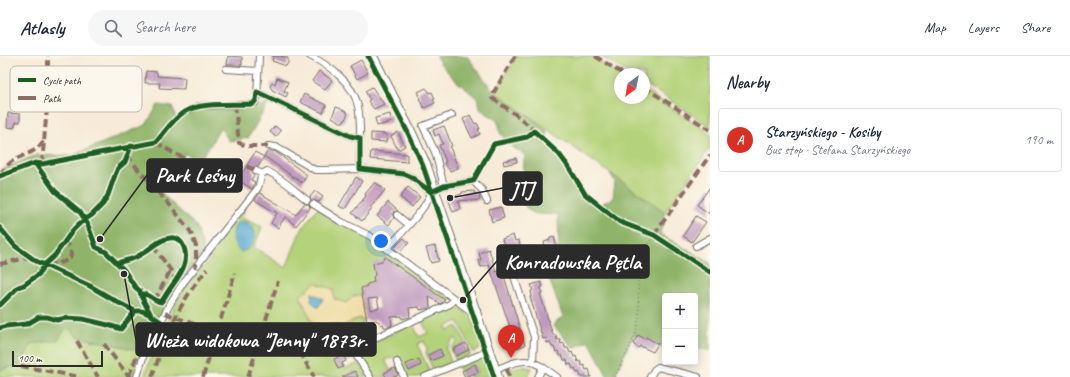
<!DOCTYPE html>
<meta charset="utf-8">
<style>
:root{--surface:#fff;--page:#f6f6f7;--text:#1f2937;--muted:#747a83;--line:#e0e1e3;--accent:#d93025}
body{margin:0;font-family:Caveat,sans-serif;background:var(--page);color:var(--text)}
.controls{position:absolute;right:12px;bottom:12px;display:grid;overflow:hidden;border-radius:4px;box-shadow:0 2px 10px #0003}
.controls button{width:36px;height:36px;display:grid;place-items:center;padding:0;border:0;border-bottom:1px solid var(--line);background:var(--surface);color:var(--text);font:20px sans-serif}
.compass{position:absolute;left:614px;top:12px;width:36px;height:36px;border-radius:50%;background:var(--surface);box-shadow:0 2px 10px #0003;rotate:212deg}
.scale{position:absolute;left:12px;bottom:10px;width:91px;box-sizing:border-box;padding-left:4px;border:2px solid #2b2b2b;border-top:0;font-size:11px;line-height:14px;white-space:nowrap;color:#2b2b2b;-webkit-text-stroke:3px #fbf7ec;paint-order:stroke}
.you{position:absolute;left:381px;top:185px;width:14px;height:14px;margin:-10px;border:3px solid #fff;border-radius:50%;background:#1a73e8;box-shadow:0 0 0 6px #1a73e833}
.badge{display:grid;place-items:center;width:26px;height:26px;border-radius:50%;background:var(--accent);color:#fff;font-size:13px;font-weight:700}
.pin{position:absolute;translate:-50% -33px;filter:drop-shadow(0 1px 2px #0008)}
.pin::after{content:'';position:absolute;top:21px;width:14px;height:12px;background:inherit;clip-path:polygon(0 0,100% 0,50% 100%)}
.list{margin:0;padding:0;list-style:none}
h2{display:flex;justify-content:space-between;align-items:center;height:52px;margin:0;padding:0 16px;font-size:17px}
h2 small{font-size:13px;font-weight:400;color:var(--muted)}
.list li{display:grid;grid-template-columns:26px 1fr auto;gap:12px;align-items:center;box-sizing:border-box;height:64px;margin:0 8px 8px;padding:0 8px;border:1px solid var(--line);border-radius:4px}
.list b{display:block;font-size:15px;white-space:nowrap}
.list p{margin:0;font-size:13px;white-space:nowrap;color:var(--muted)}
.list em{font-size:13px;font-style:normal;color:var(--muted)}
.icon{flex:none;width:22px;height:22px;fill:none;stroke:currentColor;stroke-width:2;stroke-linecap:round;stroke-linejoin:round}
.map{position:relative;flex:none;width:710px;height:321px;overflow:hidden}
header{display:flex;align-items:center;gap:24px;box-sizing:border-box;height:56px;padding:0 20px;background:var(--surface);border-bottom:1px solid var(--line)}
header strong{font-size:19px}
nav{display:flex;gap:22px;margin-inline-start:auto;font-size:14px}
.search{width:280px;height:36px;background:var(--page);display:flex;align-items:center;gap:10px;box-sizing:border-box;padding:0 14px;border-radius:22px;color:var(--muted);font-size:15px}
main{display:flex}
aside{flex:1;background:var(--surface)}
.map>svg:first-child{display:block}
</style>
<header>
<strong>Atlasly</strong>
<div class="search"><svg class="icon" aria-label="search" viewBox="0 0 24 24"><circle cx="10" cy="10" r="6"/><path d="M15 15l6 6"/></svg>Search here</div>
<nav><a>Map</a><a>Layers</a><a>Share</a></nav>
</header>
<main>
<div class="map">
<svg width="710" height="321" viewBox="0 0 710 321">
<rect width="100%" height="100%" fill="#fbf7ec"/>
<filter id="ink" filterUnits="userSpaceOnUse"><feTurbulence type="fractalNoise" baseFrequency=".025" numOctaves="2"/><feDisplacementMap in="SourceGraphic" scale="8" xChannelSelector="R" yChannelSelector="G"/><feConvolveMatrix kernelMatrix="1 2 1 2 8 2 1 2 1" color-interpolation-filters="sRGB"/></filter>
<filter id="wash" filterUnits="userSpaceOnUse"><feTurbulence type="fractalNoise" baseFrequency=".012" numOctaves="4" result="noise"/><feDisplacementMap in="SourceGraphic" scale="16" xChannelSelector="R" yChannelSelector="G"/><feGaussianBlur stdDeviation="0.9" result="paint"/><feColorMatrix in="noise" values="0 0 0 0 0 0 0 0 0 0 0 0 0 0 0 0 0 1.4 0 .05"/><feComposite in="paint" operator="in"/></filter>
<g filter="url(#wash)">
<rect width="100%" height="100%" fill="#f7ead6"/>
<path fill="#b4d279" stroke="#707e52" fill-rule="evenodd" d="M517 0H591L620 19V42H644V34L710 77V92L665 156 495 36Z
M601 0H710V71L644 27V18H630Z
M245 151 242 162 262 171 254 191 286 212 300 176 317 152 370 181 450 243 449 246 445 248 443 246 444 244 385 201 375 219 373 221 374 226 367 228V230H364L365 233 361 234 362 239C354 238 351 243 346 247L334 243 333 233 300 240 316 274 333 268 343 270 359 262 364 265 362 269 363 280H369L368 284 361 286 359 278 344 285 342 282 337 285 340 290C349 287 351 294 355 301L343 307 345 313 359 307 367 321H358L355 315 346 319 347 321H144L154 293 184 232 212 202 208 198ZM333 282 338 291 328 295 324 286Z
M454 249 471 259 482 291 474 297 458 265 446 271 448 275 457 270 466 287 453 293 456 300 469 294 470 299 456 305 451 293 457 286 456 283 454 282 448 292H446L451 306 433 314 426 297 427 293 424 285 417 288 430 316 418 321H407L397 302 385 303 390 314 396 312 400 321H374L360 298V294L363 291 413 268 419 281 428 277 421 264Z
M67 270 78 281 143 295 134 321H0V314L22 308 31 288 57 284Z
M484 300 491 321H468L478 316 475 309 462 315 465 321H462L459 311Z
M521 310 532 312 528 320 530 321H510L509 313Z"/>
<path fill="#8fb469" stroke="#5d704a" d="M436 0H467L494 36 546 72 548 85 554 95 587 142 598 150 613 142 615 126 610 117 665 156 660 178 710 207V295L695 291V240H665V292L659 290 658 288 646 281 645 283 638 279 633 280 614 321H608L589 285 573 292 553 269 563 261 547 217 532 208 512 214H504L510 205 532 198 539 194H559L558 158C540 158 533 162 522 146 529 130 521 115 525 99L511 90 500 77 499 69 496 63 481 54 477 42 454 23 440 7Z
M268 48 248 82 229 85 220 71 211 88 198 106 185 97 176 124 155 131 197 171 204 196 179 228 143 295 78 281 67 271 58 284 31 288 22 308 0 314V114L37 99 71 100 146 69 158 49 173 51 176 63 184 56 207 51 228 54Z"/>
<path fill="#eeda9e" stroke="#8c8264" d="M315 227 333 233 334 243 346 247C351 243 354 238 362 239L366 262 364 265 359 262 343 270 333 268 316 274 300 240Z"/>
<path fill="#54abd1" stroke="#406b7e" d="M239 165C261 166 259 191 241 196 232 190 230 172 239 165Z
M312 237 323 243 318 252 311 245Z"/>
<g id="blocks">
<path fill="#c09abe" fill-rule="evenodd" d="M228 0 242 1V9H227Z
M273 0H281L288 2V7L286 10 272 5Z
M361 4 368 17 357 23 350 10Z
M146 15 157 16V20L185 22 184 33 159 32 160 27H145Z
M319 15 332 24 325 34 312 25Z
M277 22 288 26 284 35 288 37 286 41 272 34V33L270 31 272 26 275 28Z
M372 31 384 48 374 53 368 45 370 44 365 35Z
M426 32 430 37 432 36 435 43 433 44 435 47 424 52 419 43 420 42 418 39H420L418 36Z
M304 38 326 49 323 57 300 46Z
M336 51 339 52 348 57 344 66H340L332 61Z
M8 57 20 58V66H16L14 72 7 71Z
M390 58 392 66 377 70 375 62Z
M470 59 475 68 477 67 480 73H478L480 78 472 82 463 63Z
M275 70 281 75 276 81 270 76Z
M444 70 452 90 450 91 458 112 450 115 444 107 446 106 445 103 439 89 443 88 439 78 435 80 433 74Z
M398 76 405 90 398 94 391 80Z
M371 77 387 78 386 86 371 85Z
M268 95H274L307 119 302 127 264 100Z
M371 95 407 98V106L370 103Z
M255 96 264 101 258 111H254L252 113 254 119 251 124 255 126 252 133 238 124Z
M516 102 517 106 504 109 503 105Z
M356 121 362 125 345 153 339 150Z
M375 126 385 134 370 152 372 153 362 165 352 157 366 140 365 138Z
M408 131 420 141 412 151 400 141Z
M710 131V158L697 149Z
M315 135 323 141 319 146 311 144 310 141Z
M474 135 475 138H479L480 144 471 145 470 144 458 145 460 153 453 156 448 142 462 138V136Z
M260 137 296 159 304 148H309L310 152 296 170 285 161 278 172 271 167 277 157 255 144Z
M388 146 398 155 393 156V160L394 162 389 169 377 160Z
M501 151 504 162 492 166 489 154Z
M696 160 706 166 692 186 683 180Z
M513 179 515 185 519 184 520 190 509 193V192L505 193 502 183Z
M554 181 557 192 552 193 551 190 545 191 544 186 550 184V182Z
M404 182 409 187 399 196 394 192Z
M435 190 439 205 431 207 426 192Z
M489 193 496 216 501 214 504 220 525 289 517 292 489 209 481 211 479 204H481L479 197Z
M385 201 445 244 443 246 440 248 429 240 430 252 420 254 419 251 409 252 410 261 402 263V260L391 261 392 269 387 272 386 271H384L383 268 381 269 380 266H378L377 264 367 265 361 232 367 230V228L374 226 373 221 375 219 373 207 382 205ZM377 242 379 252 370 254 368 243Z
M541 226 543 231 540 232 542 237 540 238 553 279H556L557 284 560 283 561 288 564 287 565 292H568L570 297 572 296 574 301 576 300 578 306 580 305 582 310 584 309 586 314 589 313 591 321H581L579 316 577 317 575 312 573 313 571 308 568 309 567 304H564L562 299 560 300 558 295 556 296 554 291H552L550 286 547 287 546 282 543 283 530 241 532 240 531 235 533 234 531 229Z
M638 279 645 283 646 281 658 288 653 296 640 290 639 292 633 288Z
M466 287 469 294 456 300 453 293Z
M440 293 443 300 431 305 428 299Z
M343 299 346 305 342 307 343 311 338 313 334 303Z
M419 303 421 309 409 315 406 308Z
M475 308 478 316 465 321 462 315Z
M395 312 398 319 395 321H386L384 317Z
M355 315 358 321H342Z"/>
</g>
</g>
<g filter="url(#ink)">
<use href="#blocks" fill-opacity="0" stroke="#726e67" stroke-width="1"/>
<g fill="none" stroke-linecap="round" stroke-linejoin="round">
<defs>
<path id="minor" d="M310 0C330 10 353 27 358 50 362 70 359 92 360 113
M374 0 412 75 427 108 499 321
M226 13 258 15
M257 36 350 80 360 82
M189 54 199 50 253 48 255 47 257 42 259 0
M268 90 276 91 315 114H324L360 113 404 118 411 121 431 136
M256 115 262 118 267 115C282 122 294 134 307 144
M444 130 435 96 423 70 452 59
M433 135 444 130 473 125 482 134 487 145
M313 148 340 165 370 180 468 253 472 255 477 254
M397 159 409 169
M696 190 710 182
M387 193C400 178 426 154 431 136
M512 214 534 281 533 306
M397 306 404 321
M496 314C525 300 531 302 557 321
M137 321 144 298 171 246 183 227 258 132 262 118
M370 321 354 296 355 291 450 248 454 243
M425 321 489 295
M538 321 543 311
M650 321 654 314 658 311 698 321"/>
</defs>
<use href="#minor" stroke="#726e67" stroke-width="8"/>
<path stroke="#726e67" stroke-width="1" stroke-dasharray="1 3" stroke-linecap="butt" d="M476 119 494 88 527 81 534 75
M615 321 635 280 639 261 638 222 643 197 654 179"/>
<use href="#minor" stroke="#fff" stroke-width="6"/>
<path stroke="#8d6e63" stroke-width="4" stroke-dasharray="8 4" stroke-linecap="butt" d="M515 0 494 36 492 42 519 61 537 77
M595 0 623 18
M644 31 710 74
M48 40 135 44
M235 49 239 87 247 90H268
M156 86C168 94 183 104 198 106 221 109 234 102 256 115
M127 99 141 117 170 149 190 175 196 190V204L195 212
M42 108 48 40V0
M0 119C3 115 6 110 10 107 23 96 33 101 44 84
M654 179 710 99
M153 190 172 216 176 226
M0 208 30 201
M47 208C54 208 73 207 71 196 70 192 67 187 65 183
M153 243 157 240 171 213
M165 257 257 292
M297 272C294 290 306 306 314 321
M77 285 98 321
M104 288 129 321
M21 310 80 321
M507 313 509 321
M129 320 139 294
M152 321C162 292 173 261 190 236 195 228 201 221 207 213
M203 321 235 217
M248 321 278 225"/>
<defs>
<path id="cycleway" d="M368 0 408 77 423 110 494 321
M35 107 55 135 80 156 87 167 96 191 106 196 124 214 135 231 140 235C140 241 148 252 151 259
M0 120 35 107 42 108 156 86C165 76 173 63 184 56 199 46 234 49 253 48L256 44 257 36 350 80 360 82V113L404 118 411 121 431 136 444 130 473 125 494 88 527 81 534 75 559 98 568 110 585 138 620 166 654 179 710 216
M0 172 15 190 36 205 90 230 119 247 135 255H142L151 259 161 266
M118 207C124 204 132 204 138 200 149 195 158 183 170 182 176 181 180 184 183 189 191 206 179 220 169 234 166 238 164 243 161 246 154 245 151 239 144 238L142 242
M0 249 18 231 24 229 39 218 45 208 55 199 73 174 80 167 92 159 103 148 108 139 115 119 118 112 125 106 131 90
M0 272 6 270 27 268 39 261H47L57 264 66 262 83 263 108 269 121 273 135 255"/>
</defs>
<use href="#cycleway" stroke="#fbf7ec" stroke-width="8"/>
<use href="#cycleway" stroke="#1b5e20" stroke-width="5"/>
</g>
</g>
<rect x="10" y="10" width="132" height="46" rx="6" fill="#fbf7ec" stroke="#bdbab2" stroke-width="1"/>
<rect x="18" y="22" width="18" height="4" fill="#1b5e20"/>
<rect x="18" y="40" width="18" height="4" fill="#8d6e63"/>
<g font-size="11" fill="#2b2b2b">
<text x="43" y="28">Cycle path</text>
<text x="43" y="46">Path</text>
</g>
<path fill="none" stroke="#2b2b2b" stroke-width="1.5" d="M100 183L147 119M450 142L503 132M463 244L497 205M124 218L136 284"/>
<g fill="#2b2b2b" stroke="#fbf7ec" stroke-width="1.5">
<circle cx="100" cy="183" r="4"/>
<circle cx="450" cy="142" r="4"/>
<circle cx="463" cy="244" r="4"/>
<circle cx="124" cy="218" r="4"/>
</g>
<g fill="#2b2b2b" stroke="#2b2b2b" stroke-width="1.5">
<rect x="147" y="103" width="95" height="33" rx="4"/>
<rect x="503" y="116" width="39" height="33" rx="4"/>
<rect x="497" y="189" width="152" height="33" rx="4"/>
<rect x="136" y="267" width="240" height="33" rx="4"/>
</g>
<g font-size="21" text-anchor="middle" font-weight="bold" fill="#fff">
<text x="195" y="126">Park Leśny</text>
<text x="522" y="140">JTJ</text>
<text x="573" y="213">Konradowska Pętla</text>
<text x="256" y="291">Wieża widokowa "Jenny" 1873r.</text>
</g>
</svg>
<div class="controls">
<button>+</button>
<button>−</button>
</div>
<svg class="compass" viewBox="-18 -18 36 36"><path d="M0-13l5 13h-10z" fill="#e53935"/><path d="M0 13l5-13h-10z" fill="#747a83"/></svg>
<div class="scale">100 m</div>
<div class="you"></div>
<div class="pin badge" style="left:511px;top:302px">A</div>
</div>
<aside>
<h2>Nearby<small></small></h2>
<ul class="list">
<li><span class="badge">A</span><div><b>Starzyńskiego - Kosiby</b><p>Bus stop · Stefana Starzyńskiego</p></div><em>190 m</em></li>
</ul>
</aside>
</main>
